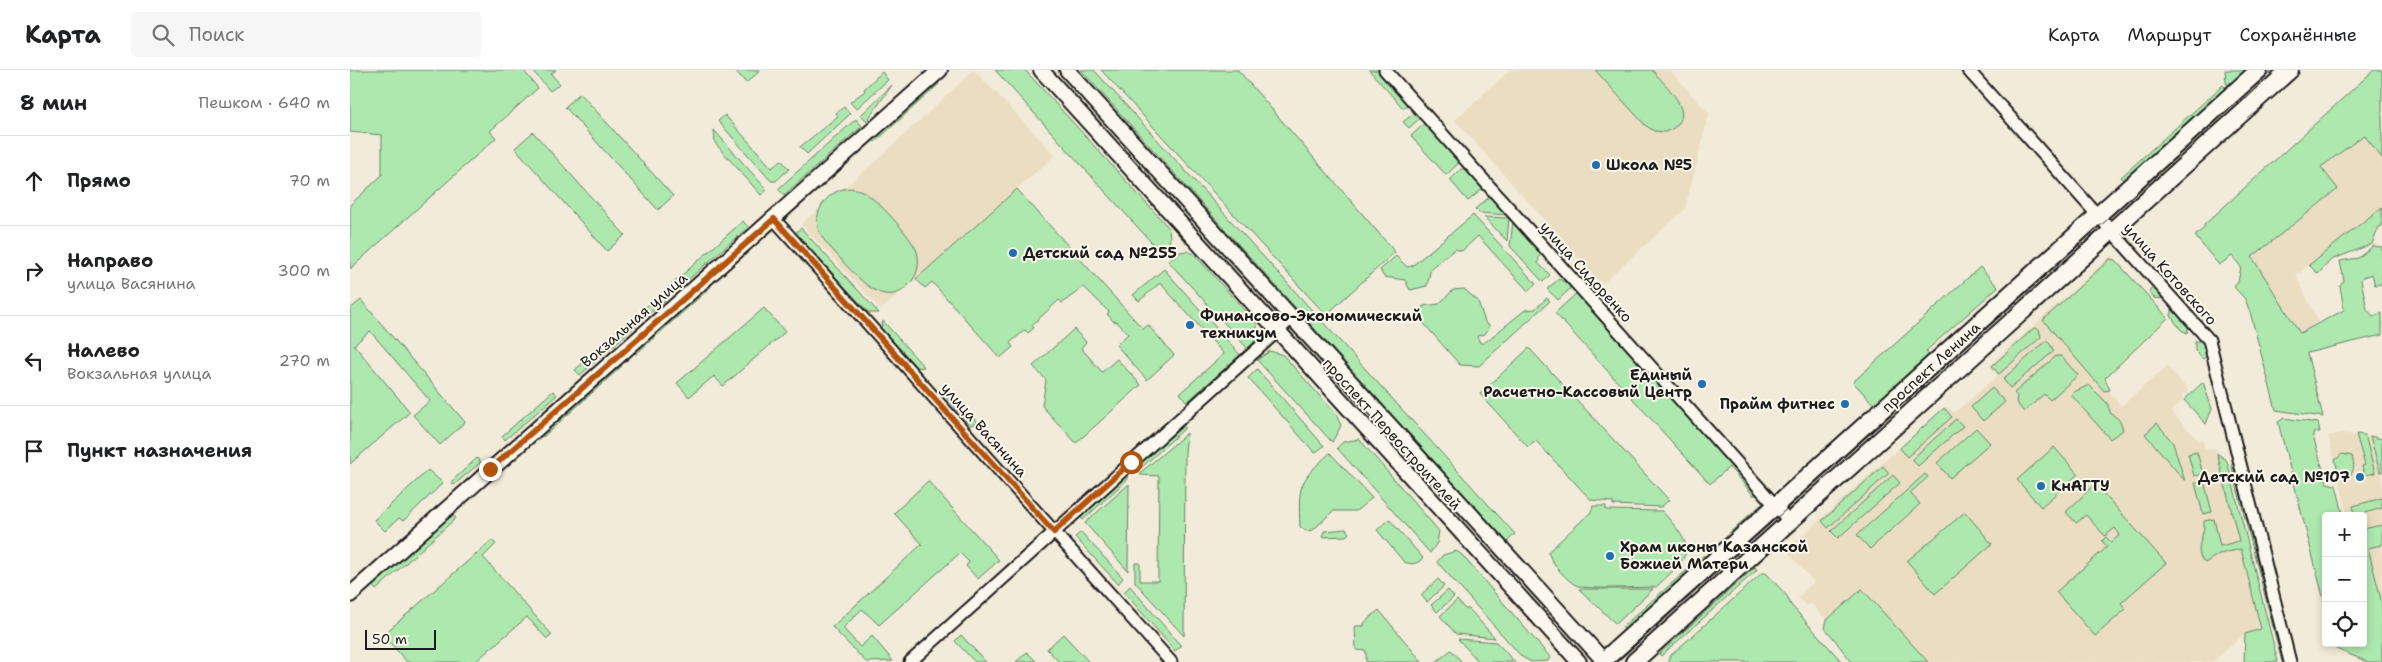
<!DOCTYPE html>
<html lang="ru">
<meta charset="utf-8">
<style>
:root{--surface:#fff;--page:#f6f6f6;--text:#202124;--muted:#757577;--line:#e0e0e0}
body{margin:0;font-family:"Shantell Sans",sans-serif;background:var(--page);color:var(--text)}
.controls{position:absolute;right:15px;bottom:15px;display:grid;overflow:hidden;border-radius:5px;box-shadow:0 2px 8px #0003}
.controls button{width:45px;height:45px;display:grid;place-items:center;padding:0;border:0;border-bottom:1px solid var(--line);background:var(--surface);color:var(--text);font:25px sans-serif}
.scale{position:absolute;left:15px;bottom:12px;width:71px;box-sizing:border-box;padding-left:5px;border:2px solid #1c1c1c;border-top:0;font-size:14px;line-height:18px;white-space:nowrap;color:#1c1c1c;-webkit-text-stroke:4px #fbf7ec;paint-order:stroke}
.stop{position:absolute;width:15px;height:15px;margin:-11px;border:4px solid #b45309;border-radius:50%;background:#fff}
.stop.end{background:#b45309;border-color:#fff;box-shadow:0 1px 5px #0008}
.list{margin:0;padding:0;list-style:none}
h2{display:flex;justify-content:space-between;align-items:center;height:65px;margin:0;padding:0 20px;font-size:21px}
h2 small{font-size:16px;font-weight:400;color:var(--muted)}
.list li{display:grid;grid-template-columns:32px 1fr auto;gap:15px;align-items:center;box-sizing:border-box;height:90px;padding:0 20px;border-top:1px solid var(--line)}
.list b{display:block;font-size:19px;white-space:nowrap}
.list p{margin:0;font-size:16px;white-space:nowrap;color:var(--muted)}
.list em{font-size:16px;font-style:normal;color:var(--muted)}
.icon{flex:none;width:28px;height:28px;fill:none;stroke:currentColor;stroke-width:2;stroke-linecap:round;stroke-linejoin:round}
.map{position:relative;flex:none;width:2032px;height:592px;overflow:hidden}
header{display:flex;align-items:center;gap:30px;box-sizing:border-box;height:70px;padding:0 25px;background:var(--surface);border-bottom:1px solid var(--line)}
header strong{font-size:24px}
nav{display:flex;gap:28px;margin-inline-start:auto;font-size:18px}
.search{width:350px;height:45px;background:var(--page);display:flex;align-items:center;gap:12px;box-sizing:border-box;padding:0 18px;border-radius:5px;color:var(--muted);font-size:19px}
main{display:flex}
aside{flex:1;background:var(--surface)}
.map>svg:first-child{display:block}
</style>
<header>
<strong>Карта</strong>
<div class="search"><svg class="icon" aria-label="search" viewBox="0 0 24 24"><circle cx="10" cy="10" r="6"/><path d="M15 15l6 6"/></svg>Поиск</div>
<nav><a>Карта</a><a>Маршрут</a><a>Сохранённые</a></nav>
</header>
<main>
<aside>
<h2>8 мин<small>Пешком · 640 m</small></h2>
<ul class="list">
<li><svg class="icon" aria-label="ahead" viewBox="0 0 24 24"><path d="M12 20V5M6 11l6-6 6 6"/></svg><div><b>Прямо</b></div><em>70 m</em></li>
<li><svg class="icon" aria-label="right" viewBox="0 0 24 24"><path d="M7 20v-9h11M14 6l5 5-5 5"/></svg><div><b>Направо</b><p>улица Васянина</p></div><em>300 m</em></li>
<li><svg class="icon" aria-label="left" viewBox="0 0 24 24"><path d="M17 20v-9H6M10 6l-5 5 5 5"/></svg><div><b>Налево</b><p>Вокзальная улица</p></div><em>270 m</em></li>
<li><svg class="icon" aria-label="arrive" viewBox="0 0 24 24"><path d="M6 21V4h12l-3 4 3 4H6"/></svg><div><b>Пункт назначения</b></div></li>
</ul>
</aside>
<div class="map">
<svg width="2032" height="592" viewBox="0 0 2032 592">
<rect width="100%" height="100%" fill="#f3ebd9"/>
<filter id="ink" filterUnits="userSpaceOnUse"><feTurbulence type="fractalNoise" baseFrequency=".02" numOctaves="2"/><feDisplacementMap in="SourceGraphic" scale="10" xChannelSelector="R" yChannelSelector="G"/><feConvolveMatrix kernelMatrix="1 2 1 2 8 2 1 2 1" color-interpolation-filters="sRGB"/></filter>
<g filter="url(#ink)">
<path fill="#eaddc2" d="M624 0 705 85 531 240 451 154 526 91Z
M1160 0H1320L1359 44 1335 139 1252 214 1105 50Z
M2014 64 2032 88V137L1946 205 1968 252 1950 263 1902 187 1988 120 1971 97Z
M1762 185 1818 248 1748 308 1771 336 1817 296 1839 321 1831 327 1834 330 1821 341 1849 371 1852 369 1855 380 1866 378 1911 560 1895 564 1862 592H1514L1461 533 1456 536 1448 527 1464 512 1436 480 1596 336 1604 343 1647 306 1639 296Z
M1991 363 2032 369V581L2013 508V446H1998L1978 366Z"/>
<path fill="#ade8ae" stroke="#648265" d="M0 0H173L188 18 140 61 146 68 0 199V135L32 105V65L0 62Z
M182 0H206L201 4 210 14 200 21Z
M385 0H411L396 13Z
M645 0H675L818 157C822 169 820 175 811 183Z
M731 0H744L1165 464 1157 472Z
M751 0H888L1045 182 976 245Z
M1019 0H1031L1060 33 1053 38Z
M1245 0H1302C1316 16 1353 48 1315 62L1304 61 1295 55Z
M1875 0H1903L1882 19 1876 13Z
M2024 0H2032V88L2014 65 1971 97 1988 119 1902 187 1950 263 1994 240 1990 216 1994 211 1990 191 2008 188 2023 176 2032 177V214L2025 215 2022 204 2013 207 2011 210 2017 239 2023 246 2032 243V265L1957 283 1973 347 1926 340 1900 242 1895 229 1884 217 1888 212 1891 197 1882 186 1869 195 1845 166 1854 158V155Z
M532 2 538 10 506 39 500 32 515 21 514 19Z
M586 11 589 14 525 72 522 69Z
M542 15 517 51 511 45Z
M1873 15 1879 21 1776 114 1771 107Z
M230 23 323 126 308 140 215 37Z
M494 37 500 44 457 84 450 77 488 46 486 43Z
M1063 44H1067L1070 48 1059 58 1053 52Z
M375 45 422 98 431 90 439 99 426 111H421L368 51Z
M506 49 512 56 434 125 428 119Z
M1076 52 1108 87V94L1096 105 1061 66Z
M364 60 417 120 411 125 365 73Z
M183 62 275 165 257 181 165 78Z
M1111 99H1119L1135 117 1118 131 1100 110Z
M493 119C500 118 506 118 512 121 525 127 563 168 567 182 570 192 568 203 562 211 538 242 512 212 494 193 487 184 478 176 472 167 460 147 473 125 493 119Z
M667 119 793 259 798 255 824 285 797 310 766 275 778 264 766 251 764 252 757 244 759 242 734 217 712 233 709 230 682 255 684 258 678 263 675 260 660 273 663 277 650 288 582 212 575 218 566 209Z
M1142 125 1158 145 1129 143 1125 139Z
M2032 137V156L2029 157 2022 174 1981 190 1968 204 1959 195Z
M1123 145 1186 214 1178 221 1128 166 1112 181 1105 179 1081 198 1077 216 1060 220 1055 210 1034 207 1030 200 1046 186 1057 197 1062 196Z
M1134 147 1159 148 1157 171Z
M393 151 398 157 230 305 225 300Z
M1163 151 1191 178 1188 193 1200 205 1193 212 1160 176Z
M451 158 529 243H519L445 163Z
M837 181 844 184 907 254V269L898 279 818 191 830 182Z
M1760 189 1765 190 1818 248 1755 308 1760 320 1754 321 1693 250Z
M1630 197 1648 217 1576 281 1581 287 1526 337 1503 312Z
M814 199 890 285 837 332 830 323 874 284 810 213 789 231 783 225Z
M1209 209 1219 214 1220 219 1208 230 1197 219Z
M356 212 361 217 286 284 282 279Z
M1804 215 1815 227 1813 229 1804 228 1799 222Z
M1114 219 1128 231 1135 252 1140 256 1135 264 1127 266 1130 273H1134L1175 240 1185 239 1197 228 1200 231 1129 296 1110 295 1070 249 1073 236 1089 234 1103 220Z
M1228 222 1407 423 1404 426 1379 397 1360 414 1205 243Z
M11 230 115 352 90 375 63 345 80 331 20 261 4 275 60 342 0 394V239Z
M1823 236 1839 253 1837 263 1831 260 1821 246Z
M414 238 435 262 373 316 364 306 339 327 327 313Z
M533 251 574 297 567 298 531 258Z
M1684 258 1689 259 1691 267 1649 304 1642 296Z
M724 259 736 272 731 278 752 302 767 289 791 315 726 373 692 336 696 310 683 296Z
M1696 271H1698L1704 281 1660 318 1653 309Z
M1845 271H1855L1860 284 1853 289 1845 281Z
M1179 278 1319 430 1311 437 1263 435V432L1241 430 1186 371 1178 377 1130 324Z
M920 281 933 285 986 344 991 356 982 372 907 290Z
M1706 286H1711L1728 305 1700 330 1694 324 1674 342 1666 332 1667 326 1664 323Z
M267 292 272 296 193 367 189 362Z
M907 299 974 376 965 383 898 308Z
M1853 312 1862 339 1856 354 1834 330Z
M1739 315 1757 333 1761 344C1769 348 1771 352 1773 360L1760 369 1722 326V323Z
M1642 318 1655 332 1633 351 1621 337Z
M203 321 207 325 155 370 152 366Z
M600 322 628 353 620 355 597 329Z
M1594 338 1602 347 1557 387 1550 378Z
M1934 348 1968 353 1970 362 1963 363V366L1977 413 1986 415 1993 444 1976 446V538L1928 352Z
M1606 349 1613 356 1568 396 1562 389Z
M834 352V359L791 398V389Z
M1807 353 1823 373 1835 411 1795 364Z
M1626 358 1640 373 1600 408 1587 393Z
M837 363 835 382 834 566 785 512V493H790V511H808L809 406 791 405 790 403Z
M2006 364 2015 365 2025 403 2015 405 2012 396 2015 395Z
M2020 366 2032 369V402H2030Z
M1009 369 1089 461 1087 473 1080 483 987 378 993 372Z
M1704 377 1728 404 1691 437 1667 410Z
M1847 382 1853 404 1844 406 1838 384Z
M980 383 1022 428 1006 441H983L963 460 956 461 950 457C948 414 949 411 980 383Z
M1867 383 1877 391 1928 592H1894L1895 564 1911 559 1891 479 1869 484 1855 493C1842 481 1855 467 1854 451L1864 449 1870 476 1889 471Z
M1992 384 2002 386C2005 396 2004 401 1998 409L1988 401 1985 390Z
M127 388 131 392 104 415 101 412Z
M1886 392 1937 592H1932L1881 394Z
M1533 396 1539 403 1478 458 1472 451Z
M78 400 93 413 53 451 49 448 35 461 24 450Z
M778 400V409L733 450 729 445Z
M1575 404 1578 407 1560 423 1570 434 1520 479 1507 465Z
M1543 405 1550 413 1488 468 1481 461Z
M578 411 649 490 628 509 616 496 619 492 610 483 529 555 512 539 493 558 510 577 522 566 543 591 516 592 482 557 572 474 544 443Z
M1854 411 1862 442 1853 444 1845 413Z
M779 414 778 501 735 453Z
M1745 414 1816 493 1771 533 1776 539 1745 566 1706 522 1757 477 1752 471 1756 467 1761 472 1770 465 1765 458 1755 466 1736 445 1726 453 1716 442Z
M2032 428V438L2005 446 2003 436Z
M1414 432V437L1386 464 1379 463Z
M1243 436H1256V440L1312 441C1346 480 1344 482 1306 517 1293 517 1237 520 1228 516 1217 512 1201 492 1198 482L1241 442Z
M1615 442 1642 474 1585 524 1557 491Z
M101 443 106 448 26 520 21 514Z
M1039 449 1073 488C1068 494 1062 495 1054 492L1027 460Z
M2032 455V475L2018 478 2032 533V592H2018L1986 579 1985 573H2013V459Z
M996 459 999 463 996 466 972 467 974 461Z
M731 462 773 508 768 514 725 467Z
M142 470 146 474 133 487 202 565 197 569 177 547 125 592H57L33 565Z
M1106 481 1111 484 1200 587 1198 591 1181 592 1172 587 1087 492 1093 485Z
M1354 485 1355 491 1276 562 1272 557Z
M1405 497 1407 500 1311 586 1309 584Z
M1412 503H1416L1437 526 1441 535 1492 592H1319V587Z
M1088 509 1094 516 1077 532 1071 525Z
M780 516 831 576 825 581 774 522Z
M1229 519H1303L1266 554Z
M1512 519 1578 592H1502C1493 582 1485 569 1475 558L1477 550Z
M1098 520 1104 527 1087 542 1081 535Z
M1107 530 1115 539H1119L1145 568 1106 564 1090 546Z
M1029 540 1072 592H1016V581L1006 580 1005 556H1014V553Z
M713 564 739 592H709L697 579Z
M611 565 636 592H625L605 571Z
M1108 569 1146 572 1165 592H1129Z
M1101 580 1112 592H1086Z
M677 582 686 591 666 592Z"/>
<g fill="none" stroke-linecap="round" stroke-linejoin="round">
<defs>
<path id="minor" d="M1035 0 1440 452
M1618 0 1859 270 1940 592
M424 149 821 592
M560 592 942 248"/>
<path id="major" d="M691 0 1229 592
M717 0 1255 592
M0 525 590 0"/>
<path id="highway" d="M1252 592 1909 0
M1284 592 1940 0"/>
</defs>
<use href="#minor" stroke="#1c1c1c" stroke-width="15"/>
<use href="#major" stroke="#1c1c1c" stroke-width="18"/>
<use href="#highway" stroke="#1c1c1c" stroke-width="20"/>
<use href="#minor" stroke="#fbf7ec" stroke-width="11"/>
<use href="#major" stroke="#fbf7ec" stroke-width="14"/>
<use href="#highway" stroke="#fbf7ec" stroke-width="16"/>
<path stroke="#1c1c1c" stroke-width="1" d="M1267 592 1923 0"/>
</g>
</g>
<g fill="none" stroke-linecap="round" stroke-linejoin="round" filter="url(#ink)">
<path stroke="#b45309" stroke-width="6" d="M140 399 424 149 704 462 781 392"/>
</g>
<g fill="#1f6fb2" stroke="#fbf7ec" stroke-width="2">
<circle cx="1246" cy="95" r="5"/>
<circle cx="663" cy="183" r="5"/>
<circle cx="840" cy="255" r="5"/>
<circle cx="1352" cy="314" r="5"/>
<circle cx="1495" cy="334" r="5"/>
<circle cx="2010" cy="407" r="5"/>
<circle cx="1691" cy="416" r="5"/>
<circle cx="1260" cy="486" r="5"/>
</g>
<g text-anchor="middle" stroke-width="4" stroke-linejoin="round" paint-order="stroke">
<g font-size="15" font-weight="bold" fill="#1c1c1c" stroke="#fbf7ec" text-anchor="start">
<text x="1256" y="100">Школа №5</text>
<text x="673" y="188">Детский сад №255</text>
<text x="850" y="251">Финансово-Экономический<tspan x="850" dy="17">техникум</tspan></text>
<text x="1342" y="310" text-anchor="end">Единый<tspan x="1342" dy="17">Расчетно-Кассовый Центр</tspan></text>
<text x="1485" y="339" text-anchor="end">Прайм фитнес</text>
<text x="2000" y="412" text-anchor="end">Детский сад №107</text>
<text x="1701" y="421">КнАГТУ</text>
<text x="1270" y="482">Храм иконы Казанской<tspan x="1270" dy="17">Божией Матери</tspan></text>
</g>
<g font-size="15" fill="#1c1c1c" stroke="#fbf7ec">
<text transform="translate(1236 202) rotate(48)" y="5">улица Сидоренко</text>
<text transform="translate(1820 204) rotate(48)" y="5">улица Котовского</text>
<text transform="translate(284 250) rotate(-41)" y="5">Вокзальная улица</text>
<text transform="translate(1581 297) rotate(-42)" y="5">проспект Ленина</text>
<text transform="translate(634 360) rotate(48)" y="5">улица Васянина</text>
<text transform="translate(1042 364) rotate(48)" y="5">проспект Первостроителей</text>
</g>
</g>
</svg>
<div class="controls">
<button>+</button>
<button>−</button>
<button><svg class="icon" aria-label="locate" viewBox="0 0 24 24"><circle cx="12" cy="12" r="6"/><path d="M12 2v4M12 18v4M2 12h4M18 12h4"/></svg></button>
</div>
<div class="scale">50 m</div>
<div class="stop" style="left:781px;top:392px"></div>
<div class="stop end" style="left:140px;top:399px"></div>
</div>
</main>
